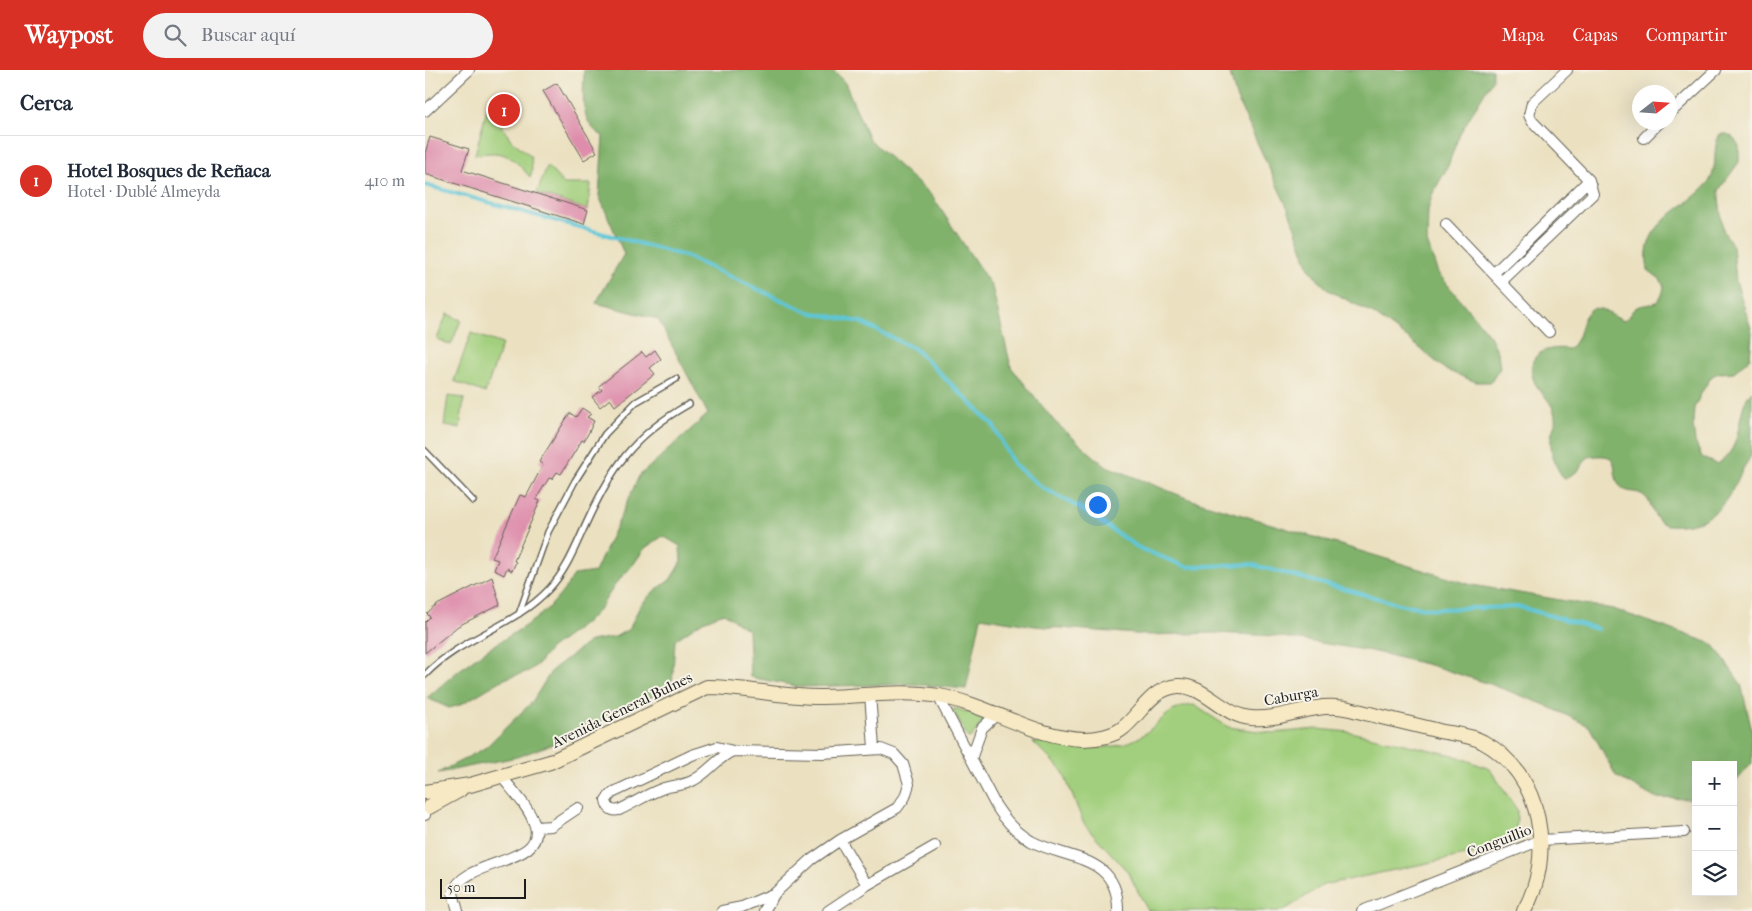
<!DOCTYPE html>
<html lang="es">
<meta charset="utf-8">
<style>
:root{--surface:#fff;--page:#f2f2f3;--text:#1f2937;--muted:#747a83;--line:#e0e1e3;--accent:#d93025}
body{margin:0;font-family:"IM FELL French Canon",serif;background:var(--page);color:var(--text)}
.controls{position:absolute;right:15px;bottom:15px;display:grid;overflow:hidden;border-radius:0px;box-shadow:0 5px 20px #0002}
.controls button{width:45px;height:45px;display:grid;place-items:center;padding:0;border:0;border-bottom:1px solid var(--line);background:var(--surface);color:var(--text);font:25px sans-serif}
.compass{position:absolute;left:1207px;top:15px;width:45px;height:45px;border-radius:50%;background:var(--surface);box-shadow:0 5px 20px #0002;rotate:73deg}
.scale{position:absolute;left:15px;bottom:12px;width:86px;box-sizing:border-box;padding-left:5px;border:2px solid #1c1c1c;border-top:0;font-size:14px;line-height:18px;white-space:nowrap;color:#1c1c1c;-webkit-text-stroke:4px #f7f3e8;paint-order:stroke}
.you{position:absolute;left:672px;top:434px;width:18px;height:18px;margin:-12px;border:4px solid #fff;border-radius:50%;background:#1a73e8;box-shadow:0 0 0 8px #1a73e833}
.badge{display:grid;place-items:center;width:32px;height:32px;border-radius:50%;background:var(--accent);color:#fff;font-size:16px;font-weight:700}
.pin{position:absolute;translate:-50% -50%;border:2px solid #fff;box-shadow:0 1px 5px #0006}
.list{margin:0;padding:0;list-style:none}
h2{display:flex;justify-content:space-between;align-items:center;height:65px;margin:0;padding:0 20px;font-size:21px}
h2 small{font-size:16px;font-weight:400;color:var(--muted)}
.list li{display:grid;grid-template-columns:32px 1fr auto;gap:15px;align-items:center;box-sizing:border-box;height:90px;padding:0 20px;border-top:1px solid var(--line)}
.list b{display:block;font-size:19px;white-space:nowrap}
.list p{margin:0;font-size:16px;white-space:nowrap;color:var(--muted)}
.list em{font-size:16px;font-style:normal;color:var(--muted)}
.icon{flex:none;width:28px;height:28px;fill:none;stroke:currentColor;stroke-width:2;stroke-linecap:round;stroke-linejoin:round}
.map{position:relative;flex:none;width:1327px;height:841px;overflow:hidden}
header{display:flex;align-items:center;gap:30px;box-sizing:border-box;height:70px;padding:0 25px;background:var(--accent);color:#fff}
header strong{font-size:24px}
nav{display:flex;gap:28px;margin-inline-start:auto;font-size:18px}
.search{width:350px;height:45px;background:var(--page);display:flex;align-items:center;gap:12px;box-sizing:border-box;padding:0 18px;border-radius:28px;color:var(--muted);font-size:19px}
main{display:flex}
aside{flex:1;background:var(--surface)}
.map>svg:first-child{display:block}
</style>
<header>
<strong>Waypost</strong>
<div class="search"><svg class="icon" aria-label="search" viewBox="0 0 24 24"><circle cx="10" cy="10" r="6"/><path d="M15 15l6 6"/></svg>Buscar aquí</div>
<nav><a>Mapa</a><a>Capas</a><a>Compartir</a></nav>
</header>
<main>
<aside>
<h2>Cerca<small></small></h2>
<ul class="list">
<li><span class="badge">1</span><div><b>Hotel Bosques de Reñaca</b><p>Hotel · Dublé Almeyda</p></div><em>410 m</em></li>
</ul>
</aside>
<div class="map">
<svg width="1327" height="841" viewBox="0 0 1327 841">
<rect width="100%" height="100%" fill="#f7f3e8"/>
<filter id="ink" filterUnits="userSpaceOnUse"><feTurbulence type="fractalNoise" baseFrequency=".02" numOctaves="2"/><feDisplacementMap in="SourceGraphic" scale="10" xChannelSelector="R" yChannelSelector="G"/><feConvolveMatrix kernelMatrix="1 2 1 2 8 2 1 2 1" color-interpolation-filters="sRGB"/></filter>
<filter id="wash" filterUnits="userSpaceOnUse"><feTurbulence type="fractalNoise" baseFrequency=".0096" numOctaves="4" result="noise"/><feDisplacementMap in="SourceGraphic" scale="20" xChannelSelector="R" yChannelSelector="G"/><feGaussianBlur stdDeviation="1.12" result="paint"/><feColorMatrix in="noise" values="0 0 0 0 0 0 0 0 0 0 0 0 0 0 0 0 0 1.4 0 .05"/><feComposite in="paint" operator="in"/></filter>
<g filter="url(#wash)">
<rect width="100%" height="100%" fill="#ebe1c1"/>
<path fill="#a2cf7d" stroke="#5f764c" d="M63 35 86 70 106 86 107 101 105 107C87 86 79 79 50 85Z
M122 96 139 114H166L163 140 112 123Z
M22 244 36 250 26 275 12 269Z
M46 263 77 274 60 323 29 311Z
M23 326 39 328 35 358 19 356Z
M769 635 803 657 848 663 892 659 925 662 1028 685 1065 699 1092 740 1091 767 1055 782 898 815 858 841H723L703 802 659 754 638 702 608 672C645 672 676 686 711 669 733 658 741 636 769 635Z
M529 638 557 646 559 650 546 667 543 668 528 640Z"/>
<path fill="#81b26c" stroke="#4e6744" d="M159 0H408L420 13 444 69 507 126 567 217 586 297 630 352 679 395 764 429 1047 515 1188 539 1288 574 1316 614 1327 661V693L1308 715V695H1271V729L1230 728 1191 706 1164 656 1118 634 1065 614 1005 595 946 581 851 566 789 563 724 565 610 556 556 547 541 619 488 614 375 617 325 607 323 560 299 543 278 551 250 570 247 616 146 667 92 687 13 703 60 678 107 632 127 600 165 571 190 567 204 559 215 536 228 522 245 510 256 492 255 476 238 466 220 478 208 495 192 512 175 538 163 551 125 579 114 593 104 601 79 609 35 635 24 638 2 628C20 612 39 595 59 582 98 556 124 547 149 505L170 502 214 406 283 344 233 249 171 233 199 184 174 126 178 66C153 53 159 24 159 0Z
M804 0H1067V10L1034 65 1023 96 1007 125 1003 140 1002 172 1013 203 1065 266 1073 282 1075 298 1066 312H1051L1021 300 985 270 947 243 905 221 894 211 884 198 864 141 811 27Z
M1295 64H1302L1309 68 1314 76V92L1294 120V128L1298 160 1308 176 1311 211 1327 262 1325 288 1309 302 1293 303 1286 307 1277 322 1269 338 1268 355 1270 372 1277 387 1291 394C1322 378 1308 341 1327 321 1327 334 1327 374 1326 385 1324 391 1319 396 1317 401 1303 430 1291 453 1255 455 1249 455 1242 456 1237 453 1226 447 1228 431 1218 425 1211 420 1201 424 1195 416 1183 399 1201 381 1163 387L1153 401 1139 409C1130 397 1123 379 1127 362 1129 357 1131 353 1130 347 1129 330 1112 323 1108 308 1100 282 1125 276 1144 279 1160 265 1151 250 1168 238L1176 239 1198 251 1204 247C1211 225 1236 246 1239 216L1235 209 1223 200C1213 151 1260 142 1284 112 1294 96 1286 79 1295 64Z"/>
<g fill="none" stroke-linecap="round" stroke-linejoin="round">
<path stroke="#5dc6d8" stroke-width="4" d="M0 115 260 186 383 242 435 252 490 279 568 355 589 395 618 418 655 438 714 478 762 497 825 494 978 535 1010 539 1095 537 1172 559"/>
</g>
<g id="blocks">
<path fill="#de8eac" d="M132 13 172 82 159 90 118 21Z
M5 67 44 79 37 100 163 140 159 154 0 104V83Z
M230 280 236 289 225 298 230 304 190 336 185 329 175 337 167 327 177 320 174 316 217 282 221 287Z
M157 338 166 344 162 347 169 351 164 362 159 371 157 370 136 404 132 402 127 409 124 408 111 429 115 431 89 491 91 492 87 501 82 498 79 505 69 500 73 490 67 488 95 425 101 427 118 395 114 392 145 343 151 347Z
M67 507 75 535 33 556 0 583V552L5 547 2 544 12 535Z"/>
</g>
</g>
<g filter="url(#ink)">
<use href="#blocks" fill-opacity="0" stroke="#646156" stroke-width="1"/>
<g fill="none" stroke-linecap="round" stroke-linejoin="round">
<defs>
<path id="lane" d="M0 381 48 431
M94 544 123 462 150 411 180 364 211 332 251 309
M0 605C36 567 89 557 124 519 141 501 150 478 160 456 186 399 207 366 264 334"/>
<path id="street" d="M0 41 44 0
M1244 44 1291 0
M1219 68 1235 52
M1021 154 1124 262
M1069 203 1164 110
M1077 211 1168 124 1164 110 1107 51 1104 45 1107 33 1142 0
M445 624 449 678
M513 626 571 736C580 750 591 762 606 771 641 790 694 784 693 841
M292 677 308 681C292 688 284 702 269 710 259 716 249 715 239 718 224 723 209 733 194 740 186 742 182 737 181 730L187 723 267 685Z
M546 689 557 658 572 644
M0 745V744
M111 757 126 756 153 738
M415 770 442 815
M33 841 28 823C38 787 125 796 109 753 103 736 87 720 76 706
M297 841 317 837 350 823 386 790 415 770 472 738 480 727 484 714 478 694 469 684 456 679 397 683 308 681
M339 841 350 823
M403 841 442 815 510 776
M937 841 1116 770 1259 762"/>
<path id="secondary" d="M0 722 45 715 125 692 282 617C321 617 359 628 398 627 437 627 475 619 514 626 564 635 609 668 659 669 671 669 689 666 698 658 716 644 726 618 753 616 780 615 798 646 826 648 854 651 882 635 911 637 922 637 934 642 945 644 968 650 991 655 1014 661 1028 664 1046 665 1058 672 1118 704 1130 787 1099 841
M4 737 35 720"/>
</defs>
<use href="#lane" stroke="#646156" stroke-width="8"/>
<use href="#street" stroke="#646156" stroke-width="12"/>
<use href="#secondary" stroke="#646156" stroke-width="16"/>
<use href="#lane" stroke="#fff" stroke-width="5"/>
<use href="#street" stroke="#fff" stroke-width="10"/>
<use href="#secondary" stroke="#f7e9c3" stroke-width="14"/>
</g>
</g>
<g text-anchor="middle" stroke-width="4" stroke-linejoin="round" paint-order="stroke">
<g font-size="15" fill="#1c1c1c" stroke="#f7f3e8">
<text transform="translate(866 626) rotate(-10)" y="5">Caburga</text>
<text transform="translate(197 640) rotate(-26)" y="5">Avenida General Bulnes</text>
<text transform="translate(1074 771) rotate(-21)" y="5">Conguillio</text>
</g>
</g>
</svg>
<div class="controls">
<button>+</button>
<button>−</button>
<button><svg class="icon" aria-label="layers" viewBox="0 0 24 24"><path d="M12 4l9 5-9 5-9-5zM3 14l9 5 9-5"/></svg></button>
</div>
<svg class="compass" viewBox="-18 -18 36 36"><path d="M0-13l5 13h-10z" fill="#e53935"/><path d="M0 13l5-13h-10z" fill="#747a83"/></svg>
<div class="scale">50 m</div>
<div class="you"></div>
<div class="pin badge" style="left:79px;top:40px">1</div>
</div>
</main>
